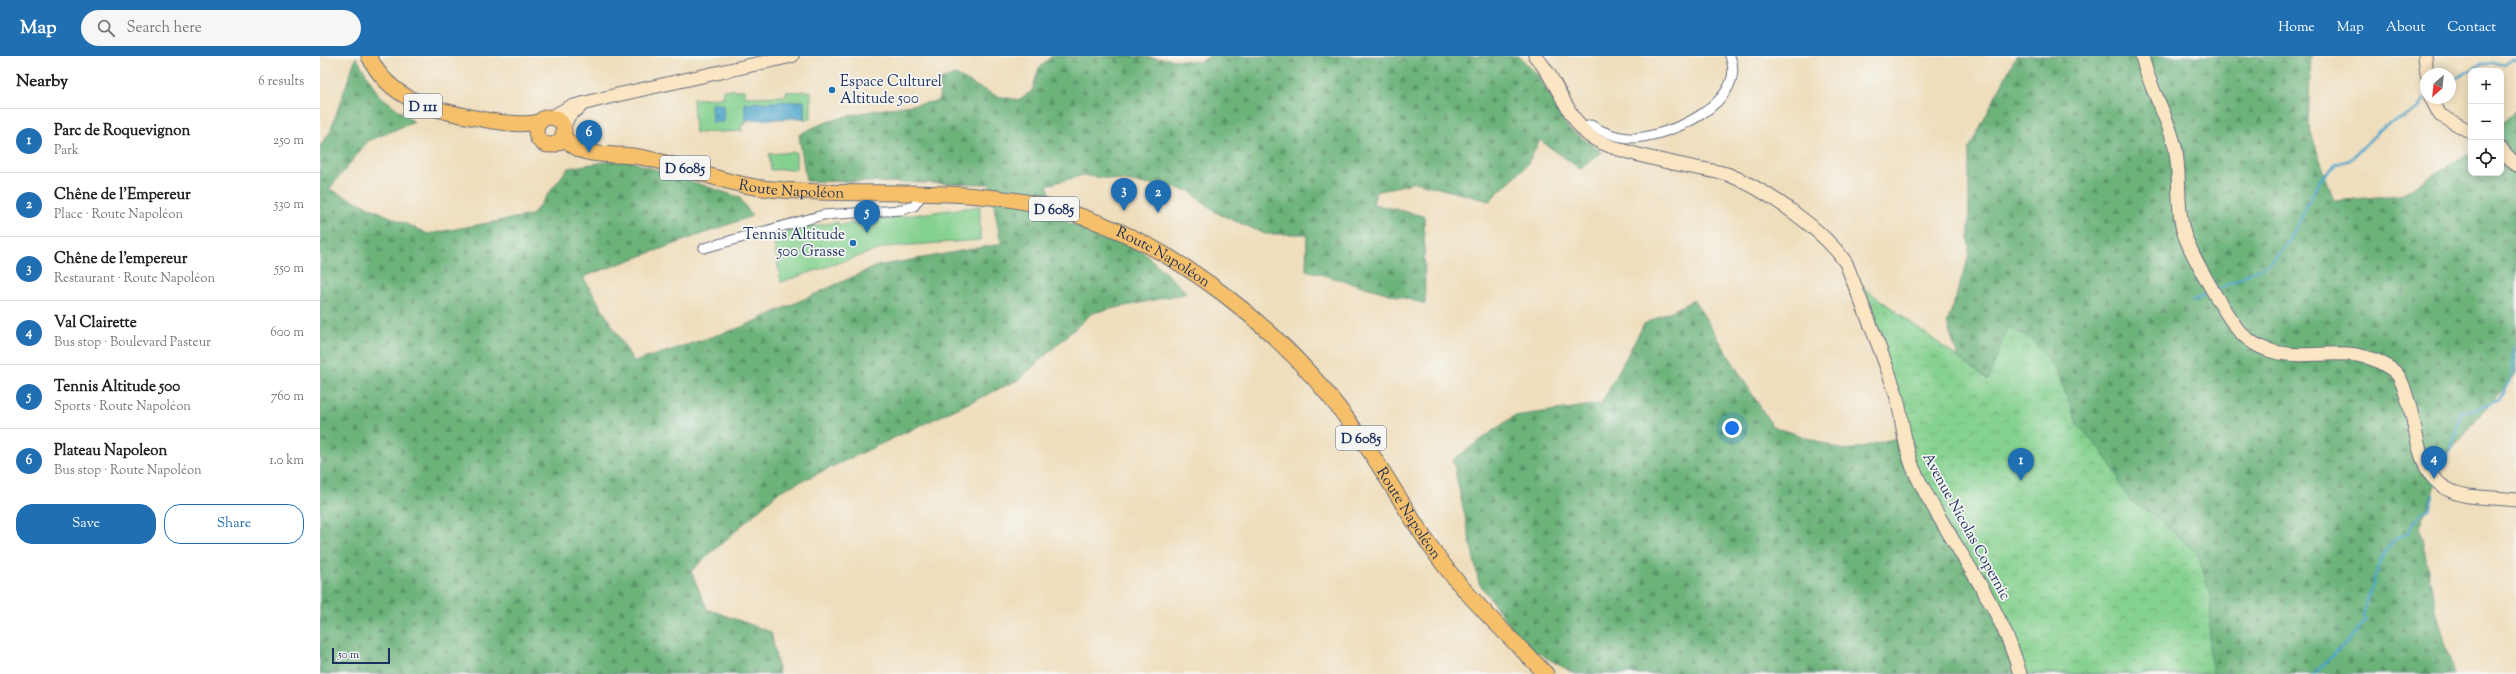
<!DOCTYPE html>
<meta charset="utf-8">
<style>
:root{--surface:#fff;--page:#f6f6f6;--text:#222;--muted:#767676;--line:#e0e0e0;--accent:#1f6fb2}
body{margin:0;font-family:"Sorts Mill Goudy",serif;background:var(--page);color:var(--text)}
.controls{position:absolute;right:12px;top:12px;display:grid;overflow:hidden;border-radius:8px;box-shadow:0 2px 10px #0003}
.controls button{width:36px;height:36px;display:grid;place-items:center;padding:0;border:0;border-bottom:1px solid var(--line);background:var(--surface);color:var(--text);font:20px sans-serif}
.compass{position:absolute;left:2100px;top:12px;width:36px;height:36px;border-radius:50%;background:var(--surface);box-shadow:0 2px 10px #0003;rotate:207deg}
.scale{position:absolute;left:12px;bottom:10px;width:58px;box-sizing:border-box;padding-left:4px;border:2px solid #1b2f5e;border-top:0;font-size:11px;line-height:14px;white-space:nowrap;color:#1b2f5e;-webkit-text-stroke:3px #f6f6f2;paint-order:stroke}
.you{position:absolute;left:1412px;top:372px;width:14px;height:14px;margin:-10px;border:3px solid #fff;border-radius:50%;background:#1a73e8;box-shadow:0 0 0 6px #1a73e833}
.badge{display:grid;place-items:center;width:26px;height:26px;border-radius:50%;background:var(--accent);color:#fff;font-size:13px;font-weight:700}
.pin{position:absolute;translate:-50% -33px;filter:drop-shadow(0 1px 2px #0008)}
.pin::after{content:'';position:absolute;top:21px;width:14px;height:12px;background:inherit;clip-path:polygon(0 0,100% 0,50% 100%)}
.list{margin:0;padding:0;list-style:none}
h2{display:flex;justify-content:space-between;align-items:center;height:52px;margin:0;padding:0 16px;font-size:17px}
h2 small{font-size:13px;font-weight:400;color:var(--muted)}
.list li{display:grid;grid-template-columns:26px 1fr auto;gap:12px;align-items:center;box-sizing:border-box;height:64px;padding:0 16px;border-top:1px solid var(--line)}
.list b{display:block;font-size:15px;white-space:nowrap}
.list p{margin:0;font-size:13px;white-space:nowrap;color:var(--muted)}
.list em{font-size:13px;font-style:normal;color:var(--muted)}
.actions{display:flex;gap:8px;padding:12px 16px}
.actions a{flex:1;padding:9px 0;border:1px solid var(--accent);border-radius:16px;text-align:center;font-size:14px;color:var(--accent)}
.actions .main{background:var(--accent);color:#fff}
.icon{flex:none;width:22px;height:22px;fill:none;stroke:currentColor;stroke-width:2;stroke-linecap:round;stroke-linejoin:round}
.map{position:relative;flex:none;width:2196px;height:618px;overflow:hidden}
header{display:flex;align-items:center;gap:24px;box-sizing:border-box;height:56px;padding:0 20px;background:var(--accent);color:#fff}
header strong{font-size:19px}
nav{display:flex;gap:22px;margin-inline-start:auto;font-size:14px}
.search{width:280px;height:36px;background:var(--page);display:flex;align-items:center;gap:10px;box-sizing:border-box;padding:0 14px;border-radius:22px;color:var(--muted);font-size:15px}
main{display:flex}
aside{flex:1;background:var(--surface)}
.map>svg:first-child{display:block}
</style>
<header>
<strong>Map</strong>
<div class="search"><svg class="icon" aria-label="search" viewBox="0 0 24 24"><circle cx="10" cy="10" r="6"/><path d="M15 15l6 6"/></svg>Search here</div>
<nav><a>Home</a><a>Map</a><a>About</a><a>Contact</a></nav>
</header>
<main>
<aside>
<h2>Nearby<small>6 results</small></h2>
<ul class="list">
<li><span class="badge">1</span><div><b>Parc de Roquevignon</b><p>Park</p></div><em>250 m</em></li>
<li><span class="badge">2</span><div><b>Chêne de l'Empereur</b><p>Place · Route Napoléon</p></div><em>530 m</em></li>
<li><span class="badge">3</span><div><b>Chêne de l'empereur</b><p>Restaurant · Route Napoléon</p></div><em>550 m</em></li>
<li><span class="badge">4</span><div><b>Val Clairette</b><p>Bus stop · Boulevard Pasteur</p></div><em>600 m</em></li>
<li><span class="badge">5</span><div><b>Tennis Altitude 500</b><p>Sports · Route Napoléon</p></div><em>760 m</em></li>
<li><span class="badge">6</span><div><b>Plateau Napoleon</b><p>Bus stop · Route Napoléon</p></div><em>1.0 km</em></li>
</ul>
<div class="actions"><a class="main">Save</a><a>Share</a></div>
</aside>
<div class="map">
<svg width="2196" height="618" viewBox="0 0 2196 618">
<defs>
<pattern id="forest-firs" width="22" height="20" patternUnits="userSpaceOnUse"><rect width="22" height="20" fill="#6cb37a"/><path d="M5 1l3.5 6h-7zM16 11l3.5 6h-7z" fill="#589267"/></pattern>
<pattern id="park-crowns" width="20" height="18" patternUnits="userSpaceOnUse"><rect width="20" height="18" fill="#85d18f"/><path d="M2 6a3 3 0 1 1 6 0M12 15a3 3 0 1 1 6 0" fill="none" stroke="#6caa78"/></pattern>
<pattern id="water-ripples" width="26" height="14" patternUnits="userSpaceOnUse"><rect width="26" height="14" fill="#4da6ca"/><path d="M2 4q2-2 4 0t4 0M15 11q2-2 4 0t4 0" fill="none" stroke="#3f88a7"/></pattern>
</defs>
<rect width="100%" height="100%" fill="#f6f6f2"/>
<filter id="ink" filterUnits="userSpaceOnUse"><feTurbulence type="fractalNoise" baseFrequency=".025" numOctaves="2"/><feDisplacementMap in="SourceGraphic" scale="8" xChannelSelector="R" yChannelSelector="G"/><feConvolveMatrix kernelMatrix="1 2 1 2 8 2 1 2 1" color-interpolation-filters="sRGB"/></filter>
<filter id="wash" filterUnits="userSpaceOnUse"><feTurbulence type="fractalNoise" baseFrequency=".012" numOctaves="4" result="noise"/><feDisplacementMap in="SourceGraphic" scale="16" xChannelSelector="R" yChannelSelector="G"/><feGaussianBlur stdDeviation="0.9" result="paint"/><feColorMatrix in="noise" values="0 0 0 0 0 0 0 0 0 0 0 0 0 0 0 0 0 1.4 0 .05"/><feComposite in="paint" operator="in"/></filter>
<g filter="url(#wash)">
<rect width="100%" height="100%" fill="#efdebc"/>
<path fill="url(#forest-firs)" stroke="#44716c" d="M732 0H810L881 6 889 0H1199L1219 20 1248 72 1282 96 1260 113 1220 84 1207 109 1169 145 1095 126 1056 136 1053 148 1104 160 1105 248 986 214 987 178H945L897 157 868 134 763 119 727 129 740 163 823 196 867 237 772 257 698 324 460 435 371 515 387 553 451 576 459 618H0V90L10 76 36 1 58 38 94 66 48 85 9 133 108 178 212 159 248 112 303 103 419 141 432 160 263 221 314 306 422 271 557 210 681 188 670 128 486 125 479 79C516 56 576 52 619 45L620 24 635 19 676 40 699 44 712 35 719 12Z
M1696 0H1991L1988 68 2014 145 2080 139 2151 96V117H2181V68L2196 54V318L2127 398 2100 471 2115 551 2134 618H1255L1203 588 1159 527 1133 404 1194 360 1281 348 1324 268 1374 244 1452 370 1526 395 1600 376 1650 339 1627 267 1649 200V93Z"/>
<path fill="url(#park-crowns)" stroke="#508076" d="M1535 225 1668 324 1688 271 1712 283 1737 316 1758 369 1781 394 1798 420 1800 430 1812 446 1831 457 1877 496 1891 540 1889 596 1893 618H1702L1595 407Z"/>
<path fill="#85d18f" stroke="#508076" d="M403 34H424V41L466 40V36L491 35V63L484 64V46L425 47 426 68 421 69 422 75 375 77 373 43 403 42Z
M476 96V113L451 114 449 98Z
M660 150V184L566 191 461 226 452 177 518 166V169Z"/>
<path fill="url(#water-ripples)" stroke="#346a94" d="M484 45V62L425 64V47Z
M391 48H403L404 66H392Z"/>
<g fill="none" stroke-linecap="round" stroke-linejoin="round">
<path stroke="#4da6ca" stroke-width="2.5" d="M2130 26 2161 8H2184L2192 3 2196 4
M1897 234 1950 207 1970 184 1999 125 2016 108 2030 104 2064 70 2085 61 2098 53 2106 41
M1872 245 1890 237
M2118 419 2132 390 2140 358 2179 344 2192 320 2193 292 2196 288
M1994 618 2038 575 2045 565 2043 559 2060 504 2074 484 2087 477 2101 457 2109 453 2113 439"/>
</g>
</g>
<g filter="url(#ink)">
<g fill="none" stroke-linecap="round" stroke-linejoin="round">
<defs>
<path id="street" d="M1262 72 1271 69C1281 75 1296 81 1308 82 1346 83 1429 47 1410 0
M384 192 503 159 581 154 594 150 603 137"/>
<path id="secondary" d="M1215 0C1236 22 1244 54 1265 76 1285 97 1376 111 1407 118 1445 133 1503 173 1526 207 1542 249 1561 292 1575 335 1583 360 1583 390 1594 414 1626 484 1680 543 1700 618
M1822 0C1829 32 1848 60 1855 91 1861 118 1856 147 1863 174 1868 194 1906 260 1920 276 1927 283 1938 291 1948 294 1990 308 2033 283 2074 315 2082 321 2085 336 2088 345 2101 386 2096 432 2149 440 2165 442 2181 442 2196 444
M2105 0 2107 18
M2111 42 2120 59 2151 76
M230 62 250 51 297 39 472 0
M243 73 249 59 260 51
M2181 93 2196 109"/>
<g id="primary">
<path d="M49 0C69 44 113 54 156 62 176 66 199 70 220 66"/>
<circle cx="230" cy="75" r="14"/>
<path id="s1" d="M243 79C259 105 293 96 320 101 361 108 400 127 442 132 537 143 635 128 729 151 851 181 966 275 1038 378 1070 423 1096 475 1131 518 1159 553 1194 585 1226 618"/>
</g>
</defs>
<use href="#street" stroke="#656c7f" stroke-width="11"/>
<use href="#secondary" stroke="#656c7f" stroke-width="15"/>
<use href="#primary" stroke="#656c7f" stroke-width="17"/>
<use href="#street" stroke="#fff" stroke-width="9"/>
<use href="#secondary" stroke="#fbe6c4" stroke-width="13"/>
<use href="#primary" stroke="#f6c06b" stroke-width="15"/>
</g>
</g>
<g fill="#1f6fb2" stroke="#f6f6f2" stroke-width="1.5">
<circle cx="512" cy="34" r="4"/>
<circle cx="533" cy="187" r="4"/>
</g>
<g text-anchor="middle" stroke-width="3.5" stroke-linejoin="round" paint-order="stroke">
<g fill="#f6f6f2" stroke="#5d6b8a" stroke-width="1">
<rect x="84" y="38" width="38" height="24" rx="3"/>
<rect x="340" y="100" width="50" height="24" rx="3"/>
<rect x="709" y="141" width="50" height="24" rx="3"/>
<rect x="1016" y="370" width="50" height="24" rx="3"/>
</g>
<g font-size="14" font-weight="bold" fill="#1b2f5e">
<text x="103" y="55">D 111</text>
<text x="365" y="117">D 6085</text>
<text x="734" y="158">D 6085</text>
<text x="1041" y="387">D 6085</text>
</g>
<g font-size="15" fill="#1b2f5e" stroke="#f6f6f2" text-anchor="start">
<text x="520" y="30">Espace Culturel<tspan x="520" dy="17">Altitude 500</tspan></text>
<text x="525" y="183" text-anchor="end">Tennis Altitude<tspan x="525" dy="17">500 Grasse</tspan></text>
</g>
<g font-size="15" fill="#1b2f5e" stroke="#f6f6f2">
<text dy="5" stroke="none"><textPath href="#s1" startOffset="239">Route Napoléon</textPath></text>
<text dy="5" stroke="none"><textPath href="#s1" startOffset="623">Route Napoléon</textPath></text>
<text dy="5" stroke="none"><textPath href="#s1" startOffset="983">Route Napoléon</textPath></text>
<text transform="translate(1647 470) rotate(61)" y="5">Avenue Nicolas Copernic</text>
</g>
</g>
</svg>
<div class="controls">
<button>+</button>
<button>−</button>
<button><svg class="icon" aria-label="locate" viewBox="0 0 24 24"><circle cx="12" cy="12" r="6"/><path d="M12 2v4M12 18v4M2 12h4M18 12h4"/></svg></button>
</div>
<svg class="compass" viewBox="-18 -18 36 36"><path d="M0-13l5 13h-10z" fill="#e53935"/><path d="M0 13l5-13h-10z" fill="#767676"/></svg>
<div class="scale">50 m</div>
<div class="you"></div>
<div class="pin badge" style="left:1701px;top:425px">1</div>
<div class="pin badge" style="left:838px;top:157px">2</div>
<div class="pin badge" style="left:804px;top:155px">3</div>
<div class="pin badge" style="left:2114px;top:423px">4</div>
<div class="pin badge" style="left:547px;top:177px">5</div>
<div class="pin badge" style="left:269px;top:97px">6</div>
</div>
</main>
